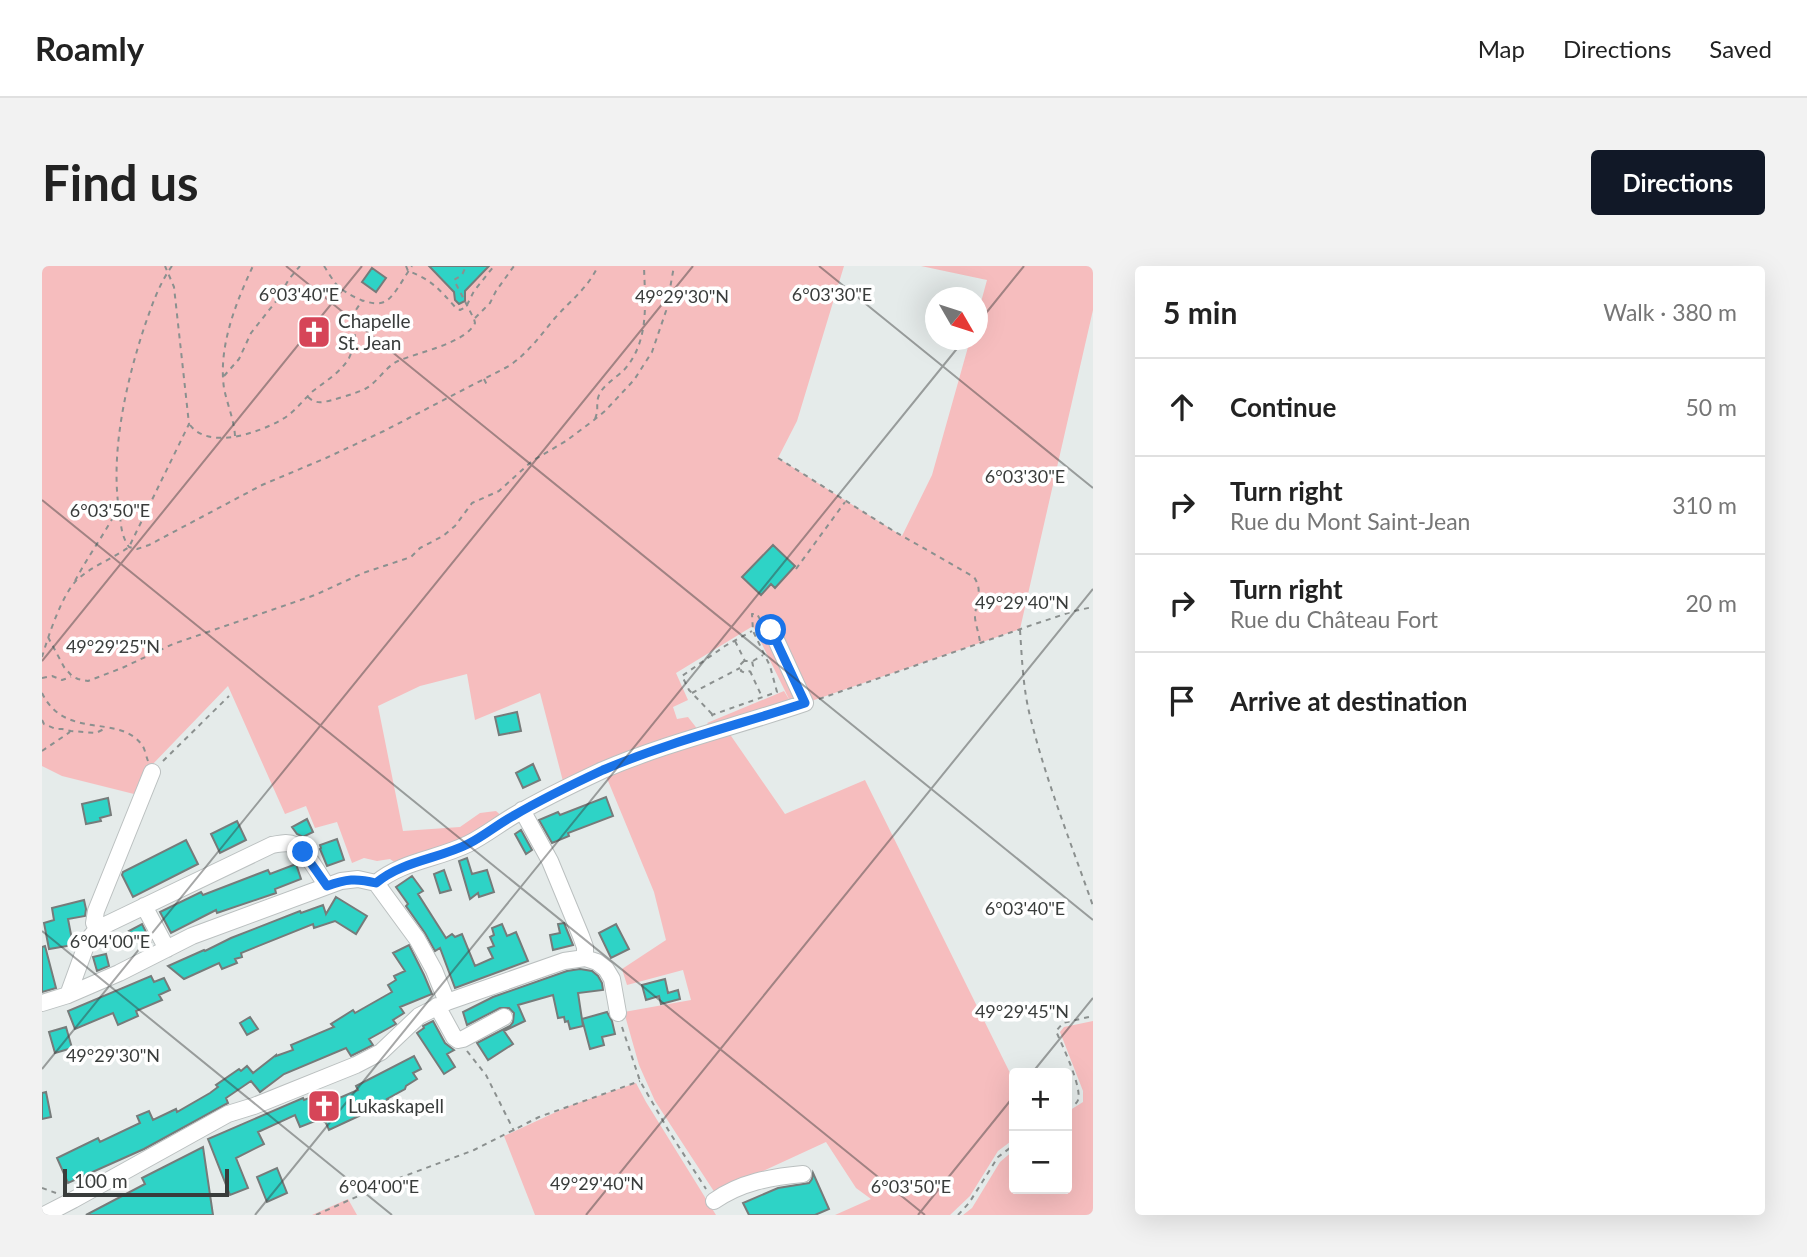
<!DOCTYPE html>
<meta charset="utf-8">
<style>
:root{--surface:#fff;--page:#f2f2f2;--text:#222;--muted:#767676;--line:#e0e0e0;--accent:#111827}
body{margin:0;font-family:Lato,sans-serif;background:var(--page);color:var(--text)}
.controls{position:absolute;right:21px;bottom:21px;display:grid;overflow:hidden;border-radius:7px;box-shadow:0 7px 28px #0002}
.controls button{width:63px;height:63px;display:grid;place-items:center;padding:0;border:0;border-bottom:2px solid var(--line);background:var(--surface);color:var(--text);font:35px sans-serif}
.compass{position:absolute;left:883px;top:21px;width:63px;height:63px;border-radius:50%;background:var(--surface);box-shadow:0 7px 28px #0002;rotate:129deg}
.scale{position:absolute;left:21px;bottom:18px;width:166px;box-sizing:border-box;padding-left:7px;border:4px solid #393c3b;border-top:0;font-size:19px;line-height:24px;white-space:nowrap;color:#393c3b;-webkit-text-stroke:5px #fff;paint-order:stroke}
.stop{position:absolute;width:21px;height:21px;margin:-16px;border:5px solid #1a73e8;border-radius:50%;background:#fff}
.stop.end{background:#1a73e8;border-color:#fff;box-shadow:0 2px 7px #0008}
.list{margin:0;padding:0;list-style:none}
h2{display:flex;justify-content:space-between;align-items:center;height:91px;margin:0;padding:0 28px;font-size:30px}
h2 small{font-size:23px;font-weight:400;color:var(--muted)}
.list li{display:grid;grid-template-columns:46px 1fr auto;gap:21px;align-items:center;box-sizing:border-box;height:98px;padding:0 28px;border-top:2px solid var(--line)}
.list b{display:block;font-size:26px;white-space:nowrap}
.list p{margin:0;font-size:23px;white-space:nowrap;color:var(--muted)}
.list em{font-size:23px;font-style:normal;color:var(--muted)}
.icon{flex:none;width:38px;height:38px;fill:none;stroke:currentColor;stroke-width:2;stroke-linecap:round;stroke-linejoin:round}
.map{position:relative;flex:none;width:1051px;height:949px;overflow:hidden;border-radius:7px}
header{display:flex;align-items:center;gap:42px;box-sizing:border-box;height:98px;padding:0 35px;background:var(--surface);border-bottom:2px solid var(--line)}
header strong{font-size:33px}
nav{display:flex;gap:38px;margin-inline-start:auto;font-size:24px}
.intro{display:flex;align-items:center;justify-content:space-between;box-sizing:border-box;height:168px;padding:0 42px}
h1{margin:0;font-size:49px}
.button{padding:18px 32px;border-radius:7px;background:var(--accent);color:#fff;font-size:24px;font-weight:700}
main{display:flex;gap:42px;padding:0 42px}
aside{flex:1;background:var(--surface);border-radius:7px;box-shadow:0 7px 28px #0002}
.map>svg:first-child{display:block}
</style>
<header>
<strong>Roamly</strong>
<nav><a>Map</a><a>Directions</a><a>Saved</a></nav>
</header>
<div class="intro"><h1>Find us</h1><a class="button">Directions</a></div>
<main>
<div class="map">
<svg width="1051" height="949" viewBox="0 0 1051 949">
<rect width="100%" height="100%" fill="#e5ebea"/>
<path fill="#f6bdbe" d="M0 0H802L755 155 736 192 860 270 890 209 928 74H936V47L945 14 879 0H1051V44L978 363 752 441 672 464 665 457 742 425 748 435 711 360 634 407 646 434 631 441 635 453 646 451 660 469 523 523 498 427 433 454 425 408 378 420 336 440 361 565 418 561 438 547 454 545 464 554 359 601 348 593 335 595 322 592 310 597 295 556 273 562 264 540 243 548 186 420 108 501 96 529 20 510 0 500Z
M687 467 743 548 823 514 972 815V873L956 885 928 930 908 949H793L829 933 814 922 784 876 673 927 613 835 597 799 582 746 649 734 641 704 585 719 580 703 624 674 612 626 564 510Z
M1051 755V949H921L930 942 958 896 972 884V923H1025V846L1041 836V825L1018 766 1022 761Z
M594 817 604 836 674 949H493L462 870 527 840Z
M306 933 315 949H270Z"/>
<path fill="#2ed3c6" stroke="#767b7a" stroke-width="2" d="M387 0H447L423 25V35L417 38 413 34 412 26Z
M330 2 344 12 334 26 320 16Z
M273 53 284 62 268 80 260 74 265 67 263 66Z
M731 279 753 300 733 322 729 318 719 329 700 311Z
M475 446 479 465 457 469 453 451Z
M491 498 498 514 481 522 474 507Z
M564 531 571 550 526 567 527 570 510 577 497 554 516 546 518 549Z
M66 532 69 549 58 552 59 555 44 558 40 538Z
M265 553 271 566 261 571 255 568 250 561Z
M195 555 204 574 178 587 169 568Z
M479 564 490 584 484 588 473 568Z
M295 573 302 594 285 600 278 583 279 582 278 579Z
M144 574 156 598 91 631 80 609 81 606Z
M425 592 430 608 445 604 452 626 437 631 436 627 428 633 417 595Z
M254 598 259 613 233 623 234 627 175 647 174 644 129 667 118 646 159 626 161 629 226 604 228 608Z
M402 604 409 624 398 627 392 608Z
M370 610 381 625 376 628 404 672 410 668 413 671 420 668 433 700 451 692 446 682 452 680 448 671 452 669 450 662 460 658 465 670 474 666 486 695 413 722 398 682 393 685 383 667 364 640 366 638 354 621Z
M294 631 325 650 314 668 293 655 272 662 271 658 199 687 200 691 193 693 195 697 180 703 177 697 142 713 126 700 162 684 163 685 189 672 258 645 259 647 281 639 284 648Z
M42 634 44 643 43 650 26 653 31 679 7 683 2 657 12 654 10 642Z
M522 657 531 679 511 684 508 669 518 667 516 658Z
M100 658 109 676 103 679 87 665Z
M574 658 587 683 569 692 557 667Z
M367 679 382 709 390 728 358 741 362 747 351 754 354 758 327 773 331 779 309 790 304 782 242 808 218 826 209 815 184 832 186 837 102 883 26 917 15 892 56 872 58 876 98 857 95 850 107 845 111 854 134 843 135 846 168 827 176 821 174 819 197 803 199 805 205 800 211 807 234 789V790L251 784 249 779 292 761 289 758 311 744 313 747 350 726 346 719 354 714 352 710 363 705 351 687Z
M3 680 14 722 0 726V681Z
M64 688 67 700 55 705 51 691Z
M538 703 550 705 556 710 560 717 561 724 536 727 541 760 528 763 526 755 523 756 522 751 516 752 511 729 476 739 483 755 462 765 471 778 446 794 435 777 468 760 471 756 472 747 467 742H458L425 759 421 746 451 731 525 705Z
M109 710 112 716 122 712 128 724 117 729 120 734 94 745 96 750 76 759 71 747 33 763 26 745Z
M623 713 626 727 636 724 638 733 619 738 617 730 604 734 600 719Z
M565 746 570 755 573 768 560 771 562 779 548 783 540 753Z
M208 751 216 763 205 769 198 757Z
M391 755 403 777 412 784 405 788 413 801 402 808 375 767 382 762 381 760Z
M24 761 30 782 13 787 7 766Z
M372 790 379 803 371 807 375 813 364 820 363 823 345 833 346 834 319 849 287 864 284 857 278 853 258 861 253 849 216 866 222 878 194 892 206 922 188 929 166 873 261 832 262 834 284 826 288 836 316 824 314 820Z
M4 826 9 851 0 853V827Z
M161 881 171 949H44L103 918 100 912Z
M235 902 245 927 225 936 215 911Z
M771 907 787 943 773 949H707L701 937 736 922 767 917 770 913Z"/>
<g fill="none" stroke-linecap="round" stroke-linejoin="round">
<defs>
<path id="minor" d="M480 544 508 595 539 670 543 681V692
M334 617C360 595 396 593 426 578 442 570 456 559 471 550 500 533 531 518 561 504 626 476 696 460 763 437L729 363
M334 617 375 673 392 704 405 736
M102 640 125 683
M55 663 230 579C237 578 245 575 253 579 265 585 277 609 285 620
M26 729 46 674 55 663 52 657 54 645 110 506
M0 737 26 729 77 707 150 670 299 615 316 613 334 617
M395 740 412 771 416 774 421 773 462 751
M672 935C699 916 729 911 761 908
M2 949 31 934 186 848 212 840 314 799 339 786 377 750 405 736 522 695 543 692 555 696 564 703 570 713 576 747"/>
</defs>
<use href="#minor" stroke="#bbc0c0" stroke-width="18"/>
<path stroke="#8b908f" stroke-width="2" stroke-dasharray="5 5" stroke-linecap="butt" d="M130 0C117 18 110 39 103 59 84 116 67 190 78 250 79 261 80 271 87 281L95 283 107 279 220 219 284 192 342 165 467 100C487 86 498 70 513 52 529 34 546 22 556 0
M282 0C286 6 290 13 294 18 303 28 331 43 344 35 353 30 363 9 370 0
M364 0 366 5C389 13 398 24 414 42L418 44 424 41 432 25 452 0
M433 52 448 37 454 25 472 0
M182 110 197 93 209 67 235 34 247 13 258 0
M442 113 446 121
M266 131C270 135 275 137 281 136 289 135 315 127 323 123 335 117 343 101 356 95 377 86 424 77 433 57L432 53 412 14 420 9 424 0
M553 153C557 143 554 140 556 132 559 120 574 112 582 104 608 75 603 36 602 0
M148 159C167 184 216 167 239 154 252 147 260 135 271 125 284 115 299 106 307 92 311 84 313 74 313 65 313 60 311 55 312 49 313 44 317 40 320 35
M193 170C192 153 185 138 182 122 176 81 194 36 211 0
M736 192 850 264 932 311C942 326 933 336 933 352 934 360 937 368 938 376
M754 303 803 236
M33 315C46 290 62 269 75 244
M978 364C980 393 981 422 988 450 1004 515 1029 577 1051 640
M6 371 22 401 30 410 36 413 46 415 80 402 131 378 273 329 321 307 369 291 378 282 401 270 413 260 430 237 457 225 490 195 524 175 552 154 563 145 592 114 610 86 624 45 632 0
M693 375 703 395H710L711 400 708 405 720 431
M0 391C6 371 20 328 35 314 50 300 70 293 87 281L147 158 132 21 123 0
M702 395 698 399 699 405 703 407 708 405
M711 395 721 389
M0 412 10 410 20 414 29 411
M0 427C23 475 77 447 100 479 103 483 104 490 106 495
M650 427 698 402
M777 433 990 359 1032 345 1051 341
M670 448 647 424 640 410 683 380 710 365
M671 450 670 449 735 426 728 400 711 365 710 348H715L719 355
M0 454 2 458 14 463H20L29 465 54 467 64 462
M0 485 28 466
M121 495 187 430
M580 761 598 815 628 867 664 923
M425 785 444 809 472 865
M1025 843C1028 841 1032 840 1035 836 1043 826 1019 777 1014 765L1021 757 1051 750
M0 922 14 927
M274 949 352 914 432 884 497 851 598 815
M916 949 927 937 956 891 972 879"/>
<use href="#minor" stroke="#fff" stroke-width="16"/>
</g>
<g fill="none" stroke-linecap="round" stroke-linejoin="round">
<path stroke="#1a73e8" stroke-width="9" d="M261 586 285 620C304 613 314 612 334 617 360 595 396 593 426 578 442 570 456 558 471 550 500 533 531 518 561 504 626 476 696 459 763 437L729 364"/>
</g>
<path fill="none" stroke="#393c3b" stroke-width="2" stroke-opacity="0.45" d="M244 0 1051 654M777 0 1051 222M936 57 982 0M0 234 883 949M0 395 320 0M0 665 350 949M0 803 651 0M990 807 1051 732M213 949 922 74M544 949 1051 323M876 949 972 830"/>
<defs>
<symbol id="church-square" viewBox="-11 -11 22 22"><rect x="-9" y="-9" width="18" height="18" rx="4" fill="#d64558" stroke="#fff"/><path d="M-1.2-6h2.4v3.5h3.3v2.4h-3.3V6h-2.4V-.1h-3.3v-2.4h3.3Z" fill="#fff"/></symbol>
</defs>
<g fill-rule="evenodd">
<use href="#church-square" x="253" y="47" width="38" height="38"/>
<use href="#church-square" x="263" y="821" width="38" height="38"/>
</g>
<g text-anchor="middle" stroke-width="7" stroke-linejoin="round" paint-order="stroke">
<g font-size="19" fill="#393c3b" stroke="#fff" text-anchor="start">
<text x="296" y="62">Chapelle<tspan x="296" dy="22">St. Jean</tspan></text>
<text x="306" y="847">Lukaskapell</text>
</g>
</g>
<g font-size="18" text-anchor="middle" fill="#393c3b" stroke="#fff" stroke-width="7" stroke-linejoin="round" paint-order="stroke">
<text x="257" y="35">6°03'40"E</text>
<text x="790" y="35">6°03'30"E</text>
<text x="640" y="37">49°29'30"N</text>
<text x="983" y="217">6°03'30"E</text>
<text x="68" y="251">6°03'50"E</text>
<text x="980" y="343">49°29'40"N</text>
<text x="71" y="387">49°29'25"N</text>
<text x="983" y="649">6°03'40"E</text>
<text x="68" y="682">6°04'00"E</text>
<text x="980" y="752">49°29'45"N</text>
<text x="71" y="796">49°29'30"N</text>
<text x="555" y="924">49°29'40"N</text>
<text x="337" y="927">6°04'00"E</text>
<text x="869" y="927">6°03'50"E</text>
</g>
</svg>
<div class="controls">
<button>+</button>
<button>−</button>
</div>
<svg class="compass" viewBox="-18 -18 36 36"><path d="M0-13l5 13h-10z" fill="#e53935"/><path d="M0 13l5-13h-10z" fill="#767676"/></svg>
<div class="scale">100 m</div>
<div class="stop" style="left:729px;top:364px"></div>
<div class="stop end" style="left:261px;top:586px"></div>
</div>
<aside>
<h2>5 min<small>Walk · 380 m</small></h2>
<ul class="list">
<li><svg class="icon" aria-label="ahead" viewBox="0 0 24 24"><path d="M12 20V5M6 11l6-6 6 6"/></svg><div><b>Continue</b></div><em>50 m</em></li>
<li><svg class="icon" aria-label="right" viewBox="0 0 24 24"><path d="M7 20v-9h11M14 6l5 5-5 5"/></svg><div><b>Turn right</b><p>Rue du Mont Saint-Jean</p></div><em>310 m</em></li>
<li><svg class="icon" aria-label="right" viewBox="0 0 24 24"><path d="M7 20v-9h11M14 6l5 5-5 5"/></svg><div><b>Turn right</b><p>Rue du Château Fort</p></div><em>20 m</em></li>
<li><svg class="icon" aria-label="arrive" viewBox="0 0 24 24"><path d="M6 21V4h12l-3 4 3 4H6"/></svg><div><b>Arrive at destination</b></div></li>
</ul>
</aside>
</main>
